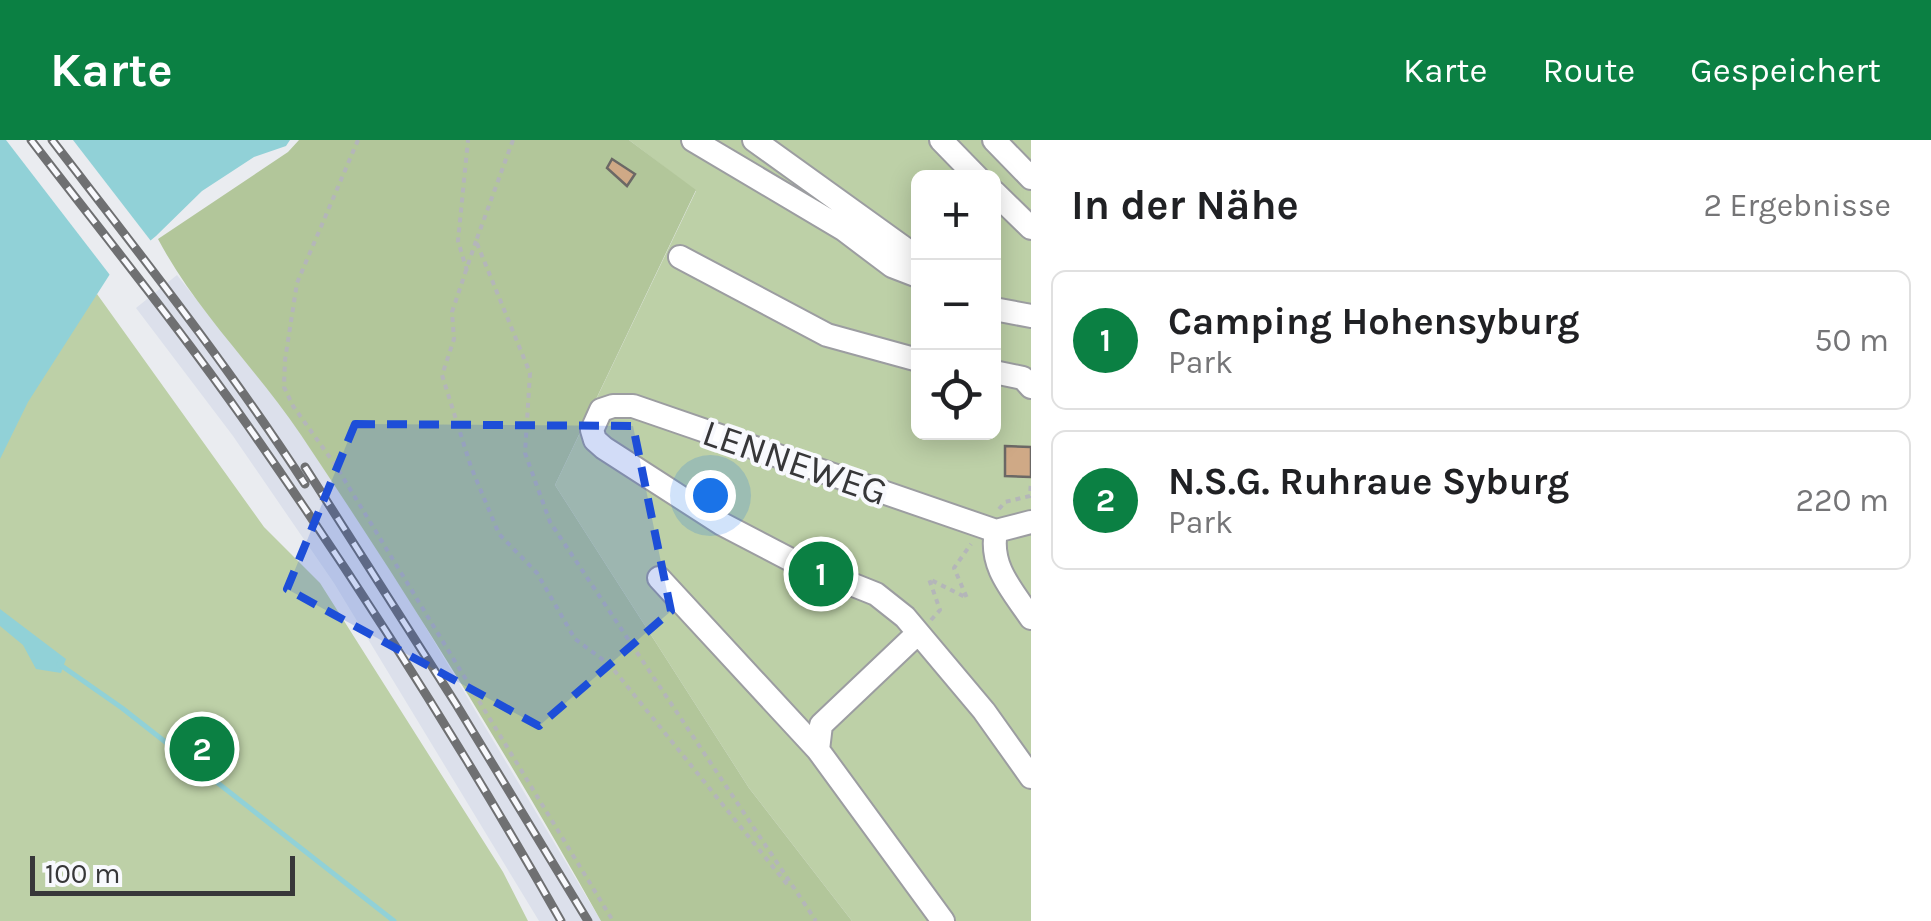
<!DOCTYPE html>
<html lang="de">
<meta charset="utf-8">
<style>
:root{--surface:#fff;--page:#f2f2f2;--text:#202124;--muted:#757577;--line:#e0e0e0;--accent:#0b8043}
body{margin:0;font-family:Karla,sans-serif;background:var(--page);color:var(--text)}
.controls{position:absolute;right:30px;top:30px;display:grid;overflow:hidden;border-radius:15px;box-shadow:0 5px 25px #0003}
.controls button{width:90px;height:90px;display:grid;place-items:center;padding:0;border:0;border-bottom:2px solid var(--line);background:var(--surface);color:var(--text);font:50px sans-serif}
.scale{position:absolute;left:30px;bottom:25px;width:265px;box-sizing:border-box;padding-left:10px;border:5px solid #373739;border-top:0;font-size:28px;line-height:35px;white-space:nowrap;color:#373739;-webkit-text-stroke:8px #f8f9fd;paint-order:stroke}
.you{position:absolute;left:710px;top:355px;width:35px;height:35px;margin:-25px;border:8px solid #fff;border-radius:50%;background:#1a73e8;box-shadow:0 0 0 15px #1a73e833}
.badge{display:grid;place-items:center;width:65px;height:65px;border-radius:50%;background:var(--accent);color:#fff;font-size:32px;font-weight:700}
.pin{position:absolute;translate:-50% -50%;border:5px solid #fff;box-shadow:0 2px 10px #0006}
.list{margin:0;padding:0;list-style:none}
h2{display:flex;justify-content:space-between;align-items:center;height:130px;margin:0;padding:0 40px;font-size:42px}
h2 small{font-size:32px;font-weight:400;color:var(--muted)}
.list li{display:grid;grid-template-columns:65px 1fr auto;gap:30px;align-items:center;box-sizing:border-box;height:140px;margin:0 20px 20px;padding:0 20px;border:2px solid var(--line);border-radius:15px}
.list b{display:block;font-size:38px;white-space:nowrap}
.list p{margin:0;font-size:32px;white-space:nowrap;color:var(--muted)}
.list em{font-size:32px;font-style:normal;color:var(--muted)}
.icon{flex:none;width:55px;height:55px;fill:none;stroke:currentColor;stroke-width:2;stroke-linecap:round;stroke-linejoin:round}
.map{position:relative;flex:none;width:1031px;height:781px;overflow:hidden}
header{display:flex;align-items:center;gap:60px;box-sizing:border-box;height:140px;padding:0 50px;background:var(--accent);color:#fff}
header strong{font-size:48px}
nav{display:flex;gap:55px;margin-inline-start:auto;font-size:35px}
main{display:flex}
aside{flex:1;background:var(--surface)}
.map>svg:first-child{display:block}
</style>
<header>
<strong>Karte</strong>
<nav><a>Karte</a><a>Route</a><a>Gespeichert</a></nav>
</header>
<main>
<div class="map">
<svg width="1031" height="781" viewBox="0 0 1031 781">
<rect width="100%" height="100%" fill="#eaecf0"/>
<path fill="#dce0eb" d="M177 135 286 272 389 426 601 781H539L334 443 233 296 136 168Z"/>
<path fill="#bdd0a7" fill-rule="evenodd" d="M629 0H1031V781H852L749 648 555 345 696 51ZM918 38H994V292H918Z
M97 154 264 387 320 443 503 732 528 781H0V266Z"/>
<path fill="#b2c69a" d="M299 0H629L696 50 555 345 749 648 852 781H601C508 615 407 453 301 295 256 228 196 171 158 99L288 12Z"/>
<path fill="#91d1d7" d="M0 0H290L286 6 254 17 202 51 156 96 110 134 28 262 0 319Z
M0 469 66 519 61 533 36 529 23 505 0 486Z"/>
<path fill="#eaecf0" d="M6 0H73L154 105 113 139Z"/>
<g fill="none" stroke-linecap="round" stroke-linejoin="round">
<path stroke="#91d1d7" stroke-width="5" d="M59 524 122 568 394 781"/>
</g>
<path fill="#cfa986" stroke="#6b6865" stroke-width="2.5" d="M612 19 635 34 627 46 607 28Z
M1005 306 1031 307V337L1005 336Z"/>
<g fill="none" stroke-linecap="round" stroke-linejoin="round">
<defs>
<path id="minor" d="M693 0 843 89 892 126 918 136
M754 0 918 118
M941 0 978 38
M994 0 1031 38
M994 52 1031 88
M680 117 827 195 918 220
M994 169 1031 176
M994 232 1023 238 1031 247
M996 391 633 266H613L601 270 592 290 595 300 604 308 722 384 791 420 876 454 905 477 984 571 1031 637
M996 391C989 426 1012 450 1031 478
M996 391 1031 382
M659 438 818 610 943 781
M818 610 821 585 918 493"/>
</defs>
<use href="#minor" stroke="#9c9da1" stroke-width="26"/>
<path stroke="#b4b6b9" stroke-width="4" stroke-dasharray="5 5" stroke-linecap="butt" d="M358 0 297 143 285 220 284 247 293 266 336 326 613 781
M513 0 476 101 530 233 525 313 550 382 816 781
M476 101 452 172 454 199 442 235 471 327 499 394 537 433 575 499 610 525 790 748
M467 131 458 101 468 0
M999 369 1005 362 1030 356 1031 341
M931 480 940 470 929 439 967 458 954 428 971 404"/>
<use href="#minor" stroke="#fff" stroke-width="22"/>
<defs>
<path id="rail" d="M31 0C103 94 178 186 246 283 359 444 464 610 561 781
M52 0C139 113 227 224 305 344
M305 327 456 564 588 781"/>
</defs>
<use href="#rail" stroke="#6f7072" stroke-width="9"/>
<use href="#rail" stroke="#f8f9fd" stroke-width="5" stroke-dasharray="15" stroke-linecap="butt"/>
</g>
<path fill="#1d4ed8" fill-opacity="0.2" stroke="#1d4ed8" stroke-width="8" stroke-dasharray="20 12" stroke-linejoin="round" d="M355 284 633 286 671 471 539 586 287 449Z"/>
<g text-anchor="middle" stroke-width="8" stroke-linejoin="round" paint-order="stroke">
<g font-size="38" fill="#373739" stroke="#f8f9fd">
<text transform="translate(795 322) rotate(19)" y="13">LENNEWEG</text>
</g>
</g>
</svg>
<div class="controls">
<button>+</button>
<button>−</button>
<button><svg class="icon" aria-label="locate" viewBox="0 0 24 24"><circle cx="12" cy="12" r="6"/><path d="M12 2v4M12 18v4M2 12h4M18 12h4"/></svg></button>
</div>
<div class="scale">100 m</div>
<div class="you"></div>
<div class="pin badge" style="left:821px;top:434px">1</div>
<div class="pin badge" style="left:202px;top:609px">2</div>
</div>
<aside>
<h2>In der Nähe<small>2 Ergebnisse</small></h2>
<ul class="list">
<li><span class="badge">1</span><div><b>Camping Hohensyburg</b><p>Park</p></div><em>50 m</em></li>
<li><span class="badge">2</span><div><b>N.S.G. Ruhraue Syburg</b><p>Park</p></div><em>220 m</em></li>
</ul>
</aside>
</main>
